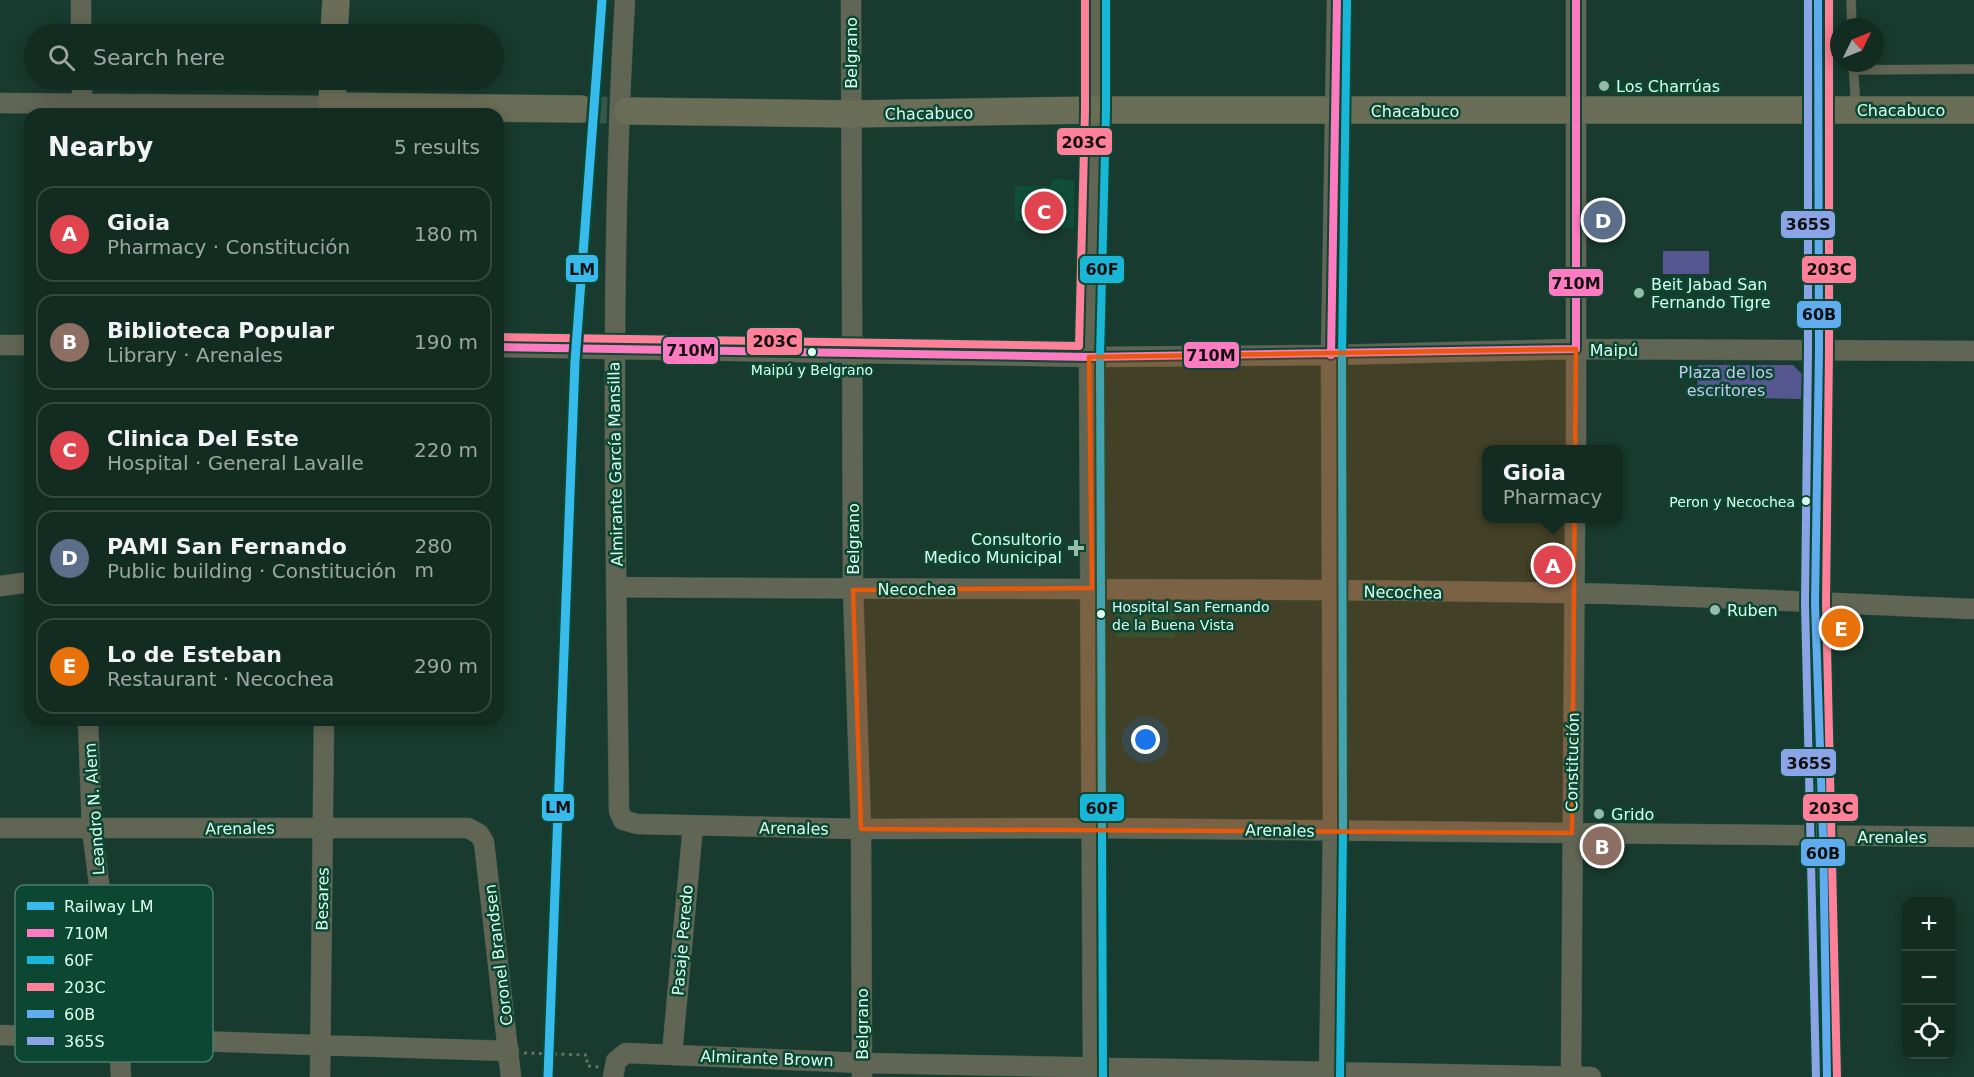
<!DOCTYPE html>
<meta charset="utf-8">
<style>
:root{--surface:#132c22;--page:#20382f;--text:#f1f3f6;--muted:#9da7a5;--line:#324840;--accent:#97baab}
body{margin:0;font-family:"DejaVu Sans",sans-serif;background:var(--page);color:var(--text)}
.controls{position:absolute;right:18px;bottom:18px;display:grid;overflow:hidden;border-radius:12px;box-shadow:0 3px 15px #0003}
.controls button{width:54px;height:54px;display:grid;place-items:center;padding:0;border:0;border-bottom:2px solid var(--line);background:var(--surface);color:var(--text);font:30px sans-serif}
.compass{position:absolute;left:1830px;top:18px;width:54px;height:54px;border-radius:50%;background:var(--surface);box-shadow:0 3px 15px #0003;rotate:47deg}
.you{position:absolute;left:1146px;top:740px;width:21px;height:21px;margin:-15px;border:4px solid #fff;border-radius:50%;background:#1a73e8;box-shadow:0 0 0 9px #1a73e833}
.badge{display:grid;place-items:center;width:39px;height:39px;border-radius:50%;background:var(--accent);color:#fff;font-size:20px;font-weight:700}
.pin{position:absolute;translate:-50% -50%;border:3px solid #fff;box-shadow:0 2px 6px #0006}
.popup{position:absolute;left:1482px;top:445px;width:141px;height:78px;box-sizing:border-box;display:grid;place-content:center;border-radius:12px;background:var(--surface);filter:drop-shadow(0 2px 4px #0005);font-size:20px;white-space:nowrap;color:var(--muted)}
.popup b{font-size:22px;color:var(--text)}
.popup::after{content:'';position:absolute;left:50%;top:100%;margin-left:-12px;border:12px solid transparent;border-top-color:var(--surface)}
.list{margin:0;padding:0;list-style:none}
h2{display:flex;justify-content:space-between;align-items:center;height:78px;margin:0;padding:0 24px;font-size:26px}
h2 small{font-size:20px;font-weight:400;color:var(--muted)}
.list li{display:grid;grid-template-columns:39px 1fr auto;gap:18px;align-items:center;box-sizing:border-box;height:96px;margin:0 12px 12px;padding:0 12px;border:2px solid var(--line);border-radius:18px}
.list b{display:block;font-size:22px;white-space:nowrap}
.list p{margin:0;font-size:20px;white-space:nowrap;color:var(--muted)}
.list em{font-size:20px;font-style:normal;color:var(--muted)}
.icon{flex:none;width:33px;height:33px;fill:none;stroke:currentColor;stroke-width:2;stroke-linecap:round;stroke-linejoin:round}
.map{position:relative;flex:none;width:1974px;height:1077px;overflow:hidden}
.search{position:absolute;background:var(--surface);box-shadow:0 3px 15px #0003;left:24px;top:24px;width:480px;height:66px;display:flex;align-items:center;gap:15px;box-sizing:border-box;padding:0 21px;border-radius:33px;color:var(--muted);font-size:22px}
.panel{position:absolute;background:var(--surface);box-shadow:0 3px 15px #0003;left:24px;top:108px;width:480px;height:618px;border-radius:18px}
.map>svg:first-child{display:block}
</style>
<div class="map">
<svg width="1974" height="1077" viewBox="0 0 1974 1077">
<rect width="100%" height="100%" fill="#193a2e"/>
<path fill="#0f4f3a" d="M1052 179 1074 180V228H1044V221H1015V186H1051Z
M1117 602 1176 603 1175 638 1116 637Z"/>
<path fill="#565790" d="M1663 251H1709V274H1663Z
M1698 365H1793L1802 374 1801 399 1697 397Z"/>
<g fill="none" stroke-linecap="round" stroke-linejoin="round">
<path stroke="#36584b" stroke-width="27" stroke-dasharray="27 14" stroke-linecap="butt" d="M580 109 628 111"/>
<defs>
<path id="lane" d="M1851 0 1852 27
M1853 63 1856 108
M1853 70 1974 69"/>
<path id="street" d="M81 0V34
M625 0C609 270 616 541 619 811L623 820 637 824 861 829 1091 828 1974 837
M851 0 853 590 861 829 862 1077
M82 80V114
M0 103 332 106V114
M0 345H30
M498 347 1089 357 1331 355 1576 349 1974 351
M1576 450V0
M0 586 30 582
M617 587C935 590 1253 587 1572 593 1706 596 1840 604 1974 609
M88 720 92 829 119 1040 121 1077
M0 828H468L479 834 484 842 511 1077
M0 1035 509 1051
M672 1054 693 826
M320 1077 324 720
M613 1077 616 1061 626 1053 862 1063 1591 1077
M1093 1077 1089 357 1096 110 1095 0
M1329 1077 1333 830 1331 355 1337 0
M1571 1077 1575 518"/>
<path id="secondary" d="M1818 0 1819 350 1815 603 1823 836 1827 1077
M334 34 336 0
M333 80 332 106 580 109
M628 111 851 114 1096 110H1974"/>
</defs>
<use href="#lane" stroke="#3b574c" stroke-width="10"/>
<use href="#street" stroke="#3b574c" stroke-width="21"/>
<use href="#secondary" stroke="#3b574c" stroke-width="28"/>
<path stroke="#657061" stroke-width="3" stroke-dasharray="3 4.5" stroke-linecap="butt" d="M524 1053 587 1055V1066L599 1067"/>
<use href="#lane" stroke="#616553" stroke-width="9"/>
<use href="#street" stroke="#616553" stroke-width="20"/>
<use href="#secondary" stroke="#6a6e57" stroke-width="27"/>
<defs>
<path id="bus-1" d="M498 347 1089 357 1576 349V0
M1331 355 1337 0"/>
<path id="bus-2" d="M1103 1077 1100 357 1106 110V0
M1340 1077 1343 830 1342 355 1347 0"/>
<path id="bus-3" d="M1829 0V350L1826 603 1837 1077
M498 337 1079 346 1085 110V0"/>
<path id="bus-4" d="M1818 0 1819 350 1815 603 1823 836 1827 1077"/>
<path id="bus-5" d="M1808 0V350L1805 603 1816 1077"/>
</defs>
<use href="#bus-1" stroke="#0b4733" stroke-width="12"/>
<use href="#bus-2" stroke="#0b4733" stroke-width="12"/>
<use href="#bus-3" stroke="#0b4733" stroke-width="12"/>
<use href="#bus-4" stroke="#0b4733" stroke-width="12"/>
<use href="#bus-5" stroke="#0b4733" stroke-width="12"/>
<use href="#bus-1" stroke="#fe7ac1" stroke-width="8"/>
<use href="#bus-2" stroke="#1ab6d8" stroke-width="8"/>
<use href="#bus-3" stroke="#ff8098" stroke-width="8"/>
<use href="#bus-4" stroke="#60acee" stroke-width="8"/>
<use href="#bus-5" stroke="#8aa4e6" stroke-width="8"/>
<defs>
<path id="rail-1" d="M548 1077 575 361 602 0"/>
</defs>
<use href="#rail-1" stroke="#0b4733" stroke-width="14"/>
<use href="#rail-1" stroke="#37bbed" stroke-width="9"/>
</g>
<path fill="#e8590c" fill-opacity="0.2" stroke="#e8590c" stroke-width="4.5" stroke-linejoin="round" d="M1576 349 1572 833 861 829 853 590 1092 588 1089 357Z"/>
<g fill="#97baab" stroke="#0b4733" stroke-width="2">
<circle cx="1604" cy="86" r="6"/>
<circle cx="1639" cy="293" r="6"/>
<path d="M1073 539h6v6h6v6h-6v6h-6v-6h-6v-6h6z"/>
<circle cx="1715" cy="610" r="6"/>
<circle cx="1599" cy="814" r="6"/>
</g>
<g fill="#dbffee" stroke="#0b4733" stroke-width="2">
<circle cx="812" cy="352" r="5"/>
<circle cx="1806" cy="501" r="5"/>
<circle cx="1101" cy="614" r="5"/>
</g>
<g text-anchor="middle" stroke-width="5" stroke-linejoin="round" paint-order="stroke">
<g font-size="14" fill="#dbffee" stroke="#0b4733">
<text x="812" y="375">Maipú y Belgrano</text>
<text x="1795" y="507" text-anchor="end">Peron y Necochea</text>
<text x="1112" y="612" text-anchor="start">Hospital San Fernando<tspan x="1112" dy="18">de la Buena Vista</tspan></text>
</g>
<g font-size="16" fill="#dbffee" stroke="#0b4733">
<text transform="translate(851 53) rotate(-90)" y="6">Belgrano</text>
<text x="1901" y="116">Chacabuco</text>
<text x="1415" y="117">Chacabuco</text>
<text transform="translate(929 113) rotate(-1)" y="6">Chacabuco</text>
<text x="1614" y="356">Maipú</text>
<text transform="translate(615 464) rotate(-91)" y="6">Almirante García Mansilla</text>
<text transform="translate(853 539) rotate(-90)" y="6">Belgrano</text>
<text x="917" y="595">Necochea</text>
<text transform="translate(1403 592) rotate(1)" y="6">Necochea</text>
<text transform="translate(1572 762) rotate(-89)" y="6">Constitución</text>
<text transform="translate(94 809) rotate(-94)" y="6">Leandro N. Alem</text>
<text transform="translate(240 828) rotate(-1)" y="6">Arenales</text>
<text transform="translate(794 828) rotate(1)" y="6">Arenales</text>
<text transform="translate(1280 830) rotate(1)" y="6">Arenales</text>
<text x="1892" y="843">Arenales</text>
<text transform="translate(322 899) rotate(-89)" y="6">Besares</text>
<text transform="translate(682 940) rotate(-85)" y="6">Pasaje Peredo</text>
<text transform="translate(498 955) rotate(-97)" y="6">Coronel Brandsen</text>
<text transform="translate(862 1024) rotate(-90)" y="6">Belgrano</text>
<text transform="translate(767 1058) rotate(2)" y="6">Almirante Brown</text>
</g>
<g font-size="16" fill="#dbffee" stroke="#0b4733" text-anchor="start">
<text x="1616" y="92">Los Charrúas</text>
<text x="1651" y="290">Beit Jabad San<tspan x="1651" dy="18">Fernando Tigre</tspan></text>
<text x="1062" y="545" text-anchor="end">Consultorio<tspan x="1062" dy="18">Medico Municipal</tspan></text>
<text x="1727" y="616">Ruben</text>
<text x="1611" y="820">Grido</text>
</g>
<g font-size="16" fill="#c9c9f2" stroke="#0b4733">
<text x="1726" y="378">Plaza de los<tspan x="1726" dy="18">escritores</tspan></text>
</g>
</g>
<rect x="15" y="885" width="198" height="177" rx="9" fill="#0b4733" stroke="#497e6b" stroke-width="1.5"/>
<rect x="27" y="902" width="27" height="8" fill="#37bbed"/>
<rect x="27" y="929" width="27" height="8" fill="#fe7ac1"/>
<rect x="27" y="956" width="27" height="8" fill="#1ab6d8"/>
<rect x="27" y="983" width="27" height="8" fill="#ff8098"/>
<rect x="27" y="1010" width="27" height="8" fill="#60acee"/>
<rect x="27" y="1037" width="27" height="8" fill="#8aa4e6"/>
<g font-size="16" fill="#dbffee">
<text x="64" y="912">Railway LM</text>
<text x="64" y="939">710M</text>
<text x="64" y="966">60F</text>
<text x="64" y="993">203C</text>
<text x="64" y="1020">60B</text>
<text x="64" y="1047">365S</text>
</g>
<g stroke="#0b4733" stroke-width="2">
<rect x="1056" y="127" width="57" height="29" rx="6" fill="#ff8098"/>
<rect x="1780" y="210" width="56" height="29" rx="6" fill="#8aa4e6"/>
<rect x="565" y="254" width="34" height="29" rx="6" fill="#37bbed"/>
<rect x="1079" y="255" width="46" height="29" rx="6" fill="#1ab6d8"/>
<rect x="1801" y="255" width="56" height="29" rx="6" fill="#ff8098"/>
<rect x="1548" y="268" width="56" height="29" rx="6" fill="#fe7ac1"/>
<rect x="1796" y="300" width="46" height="29" rx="6" fill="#60acee"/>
<rect x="746" y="327" width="57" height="29" rx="6" fill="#ff8098"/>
<rect x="662" y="336" width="57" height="29" rx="6" fill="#fe7ac1"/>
<rect x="1183" y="341" width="57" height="28" rx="6" fill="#fe7ac1"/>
<rect x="1780" y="748" width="57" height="29" rx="6" fill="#8aa4e6"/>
<rect x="541" y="793" width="34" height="29" rx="6" fill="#37bbed"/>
<rect x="1079" y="793" width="46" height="29" rx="6" fill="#1ab6d8"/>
<rect x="1802" y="793" width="57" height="29" rx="6" fill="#ff8098"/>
<rect x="1800" y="838" width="46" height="29" rx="6" fill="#60acee"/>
</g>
<g font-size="16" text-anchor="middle" font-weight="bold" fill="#111">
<text x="1084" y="148">203C</text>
<text x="1808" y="230">365S</text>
<text x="582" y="275">LM</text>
<text x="1102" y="275">60F</text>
<text x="1829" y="275">203C</text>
<text x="1576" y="289">710M</text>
<text x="1819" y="320">60B</text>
<text x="775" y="347">203C</text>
<text x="691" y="356">710M</text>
<text x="1211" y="361">710M</text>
<text x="1809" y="769">365S</text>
<text x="558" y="813">LM</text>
<text x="1102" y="814">60F</text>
<text x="1831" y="814">203C</text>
<text x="1823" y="859">60B</text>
</g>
</svg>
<div class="controls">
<button>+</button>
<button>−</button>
<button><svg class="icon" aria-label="locate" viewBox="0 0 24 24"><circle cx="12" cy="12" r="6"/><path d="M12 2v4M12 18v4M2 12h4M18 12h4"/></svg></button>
</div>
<svg class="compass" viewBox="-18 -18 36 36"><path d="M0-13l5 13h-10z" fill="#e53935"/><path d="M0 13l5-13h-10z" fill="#9da7a5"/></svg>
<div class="you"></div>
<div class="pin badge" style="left:1553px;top:565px;background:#e0444e">A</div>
<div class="popup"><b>Gioia</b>Pharmacy</div>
<div class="pin badge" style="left:1602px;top:846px;background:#8d6e63">B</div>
<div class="pin badge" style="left:1044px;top:211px;background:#e0444e">C</div>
<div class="pin badge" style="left:1603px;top:220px;background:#5c6f8a">D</div>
<div class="pin badge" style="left:1841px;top:628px;background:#e8710a">E</div>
<div class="search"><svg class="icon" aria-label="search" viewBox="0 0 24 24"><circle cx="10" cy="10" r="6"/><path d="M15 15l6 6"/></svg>Search here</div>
<section class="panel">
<h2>Nearby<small>5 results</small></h2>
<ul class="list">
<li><span class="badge" style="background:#e0444e">A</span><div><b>Gioia</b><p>Pharmacy · Constitución</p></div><em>180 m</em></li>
<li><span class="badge" style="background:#8d6e63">B</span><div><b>Biblioteca Popular</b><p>Library · Arenales</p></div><em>190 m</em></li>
<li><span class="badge" style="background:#e0444e">C</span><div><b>Clinica Del Este</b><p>Hospital · General Lavalle</p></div><em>220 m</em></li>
<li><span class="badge" style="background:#5c6f8a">D</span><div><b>PAMI San Fernando</b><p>Public building · Constitución</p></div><em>280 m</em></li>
<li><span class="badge" style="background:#e8710a">E</span><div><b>Lo de Esteban</b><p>Restaurant · Necochea</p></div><em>290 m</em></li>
</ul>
</section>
</div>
